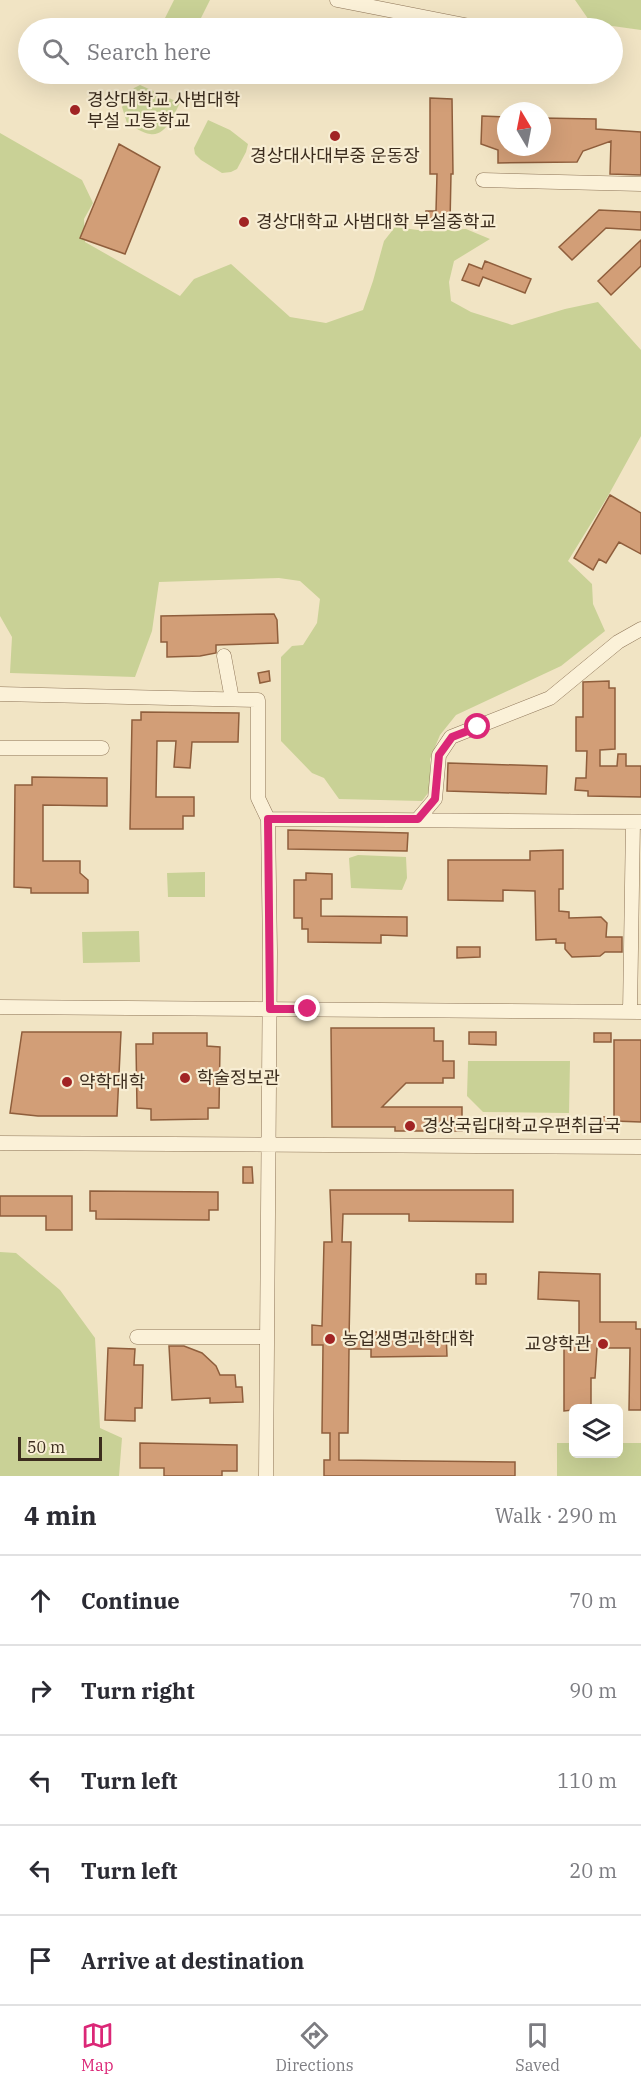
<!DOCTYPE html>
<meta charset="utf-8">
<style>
:root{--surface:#fff;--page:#f2f2f3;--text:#2b2b33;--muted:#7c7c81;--line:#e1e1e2;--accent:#db2777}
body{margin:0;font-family:"IBM Plex Serif","Noto Sans KR",serif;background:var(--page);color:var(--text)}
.controls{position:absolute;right:18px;bottom:18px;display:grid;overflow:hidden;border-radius:9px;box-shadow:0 6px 24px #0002}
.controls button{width:54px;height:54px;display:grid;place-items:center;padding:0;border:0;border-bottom:2px solid var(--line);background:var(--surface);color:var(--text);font:30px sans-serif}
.compass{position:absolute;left:497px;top:102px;width:54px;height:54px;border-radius:50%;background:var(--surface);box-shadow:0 6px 24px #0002;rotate:350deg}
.scale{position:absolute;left:18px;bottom:15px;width:84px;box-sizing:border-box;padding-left:6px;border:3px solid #3c2d1e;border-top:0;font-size:16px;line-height:21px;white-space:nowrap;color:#3c2d1e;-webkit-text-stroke:4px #f8eed4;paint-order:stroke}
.stop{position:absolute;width:18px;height:18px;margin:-14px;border:4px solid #db2777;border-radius:50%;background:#fff}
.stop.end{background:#db2777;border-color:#fff;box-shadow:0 2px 6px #0008}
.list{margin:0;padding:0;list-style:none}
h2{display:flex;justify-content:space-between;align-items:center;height:78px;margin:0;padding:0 24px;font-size:26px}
h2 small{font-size:20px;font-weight:400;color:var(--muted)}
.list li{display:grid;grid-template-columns:39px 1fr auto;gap:18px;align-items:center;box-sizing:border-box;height:90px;padding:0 24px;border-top:2px solid var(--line)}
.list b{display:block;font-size:22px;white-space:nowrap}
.list em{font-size:20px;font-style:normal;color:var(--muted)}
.icon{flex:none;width:33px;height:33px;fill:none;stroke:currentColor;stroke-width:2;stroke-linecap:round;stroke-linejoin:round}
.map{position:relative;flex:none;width:641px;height:1476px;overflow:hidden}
.search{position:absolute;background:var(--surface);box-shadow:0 6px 24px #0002;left:18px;right:18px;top:18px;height:66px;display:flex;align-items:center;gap:15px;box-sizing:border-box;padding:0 21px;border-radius:33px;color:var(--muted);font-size:22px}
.sheet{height:528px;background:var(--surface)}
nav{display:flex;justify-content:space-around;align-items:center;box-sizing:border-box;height:84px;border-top:2px solid var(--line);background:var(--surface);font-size:16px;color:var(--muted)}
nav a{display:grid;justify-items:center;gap:3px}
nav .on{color:var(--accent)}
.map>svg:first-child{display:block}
</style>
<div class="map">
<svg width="641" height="1476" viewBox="0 0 641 1476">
<rect width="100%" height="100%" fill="#f1e4c4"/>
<path fill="#c9d196" d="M174 0H210L196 28H160Z
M575 0H641V30L591 23Z
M140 85 180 103C174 114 166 137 150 134 143 133 134 127 127 123L122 107 134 88Z
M208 120 230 130 248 144 246 152 237 169 231 172 222 173 201 160 195 154 194 148Z
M0 133 82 180 93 203 84 219 85 242 180 296 194 279 231 264 290 317 326 323 363 310 373 281 384 241 395 227 425 231 466 229 490 239 454 261 449 282 451 301 471 312 512 325 565 309 598 302 641 350V436L608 496 568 561 592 584 593 604 605 631 561 666 456 715 440 735 430 759 431 789 422 801 339 799 324 778 312 773 281 741V657L292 646 303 645 317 623 320 599 300 581 279 578 159 582 152 631 135 677 10 673 12 637 0 616Z
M358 855 406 857 407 878 402 890 351 888 349 858Z
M205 872V897H168L167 873Z
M139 931 140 962 83 963 82 932Z
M468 1061H570L569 1113 483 1112 467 1096Z
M0 1252 16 1253 60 1290 95 1338 100 1428 122 1438 119 1476H0Z
M557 1443H573L574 1454H618L619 1443H641V1476H557Z"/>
<path fill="#d29e77" stroke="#8f5e3c" stroke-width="1.5" d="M430 98 452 99 453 174H451L450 223H426V211H436L437 174H430Z
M482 116 506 117V147H542V118L596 119V129L641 132V175L610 174 611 141 583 151 577 162 498 163V150L481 144Z
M119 144 160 167 125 254 80 238Z
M599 210 641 212V230L606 228 572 260 559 247Z
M641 240V266L611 295 598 281Z
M485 261 531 279 525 293 483 277 479 286 462 280 469 264 482 269Z
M610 495 641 513V554L619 542 606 563 599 559 593 570 574 558Z
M274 614 277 620 278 643 216 645V653L200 656 167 657V642H161V616Z
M269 671 270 681 260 683 258 673Z
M609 681V688H615V749L600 750V766H617L618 754H626V766H641V797L588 796V791L575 790 576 778H586L587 751H576V717H583V682Z
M141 712 239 713 238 742H192L190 768 174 767 176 741H157L156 797H194V816H183V829H130L132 720H141Z
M448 763 547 766 546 794 447 791Z
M32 777 107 778V806L43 805V861H80V873L88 880V893H31V888L14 887 15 785H32Z
M288 830 408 833 407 851 288 849Z
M563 850V889H559V911L569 912V918L601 917 607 923 606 937H622V952H605L600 956 572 957 565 949V943H556V939L536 940 535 891 503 890V901L448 900V860H530V851Z
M306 873 332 874V899H321V916L407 917V936L381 935V943L308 942V929H302V918H294V880H306Z
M457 947H480V957L457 958Z
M331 1028H434V1041H443V1061H454V1078H443V1083H406L382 1107H462V1131H395V1127H332Z
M22 1032H121L117 1116H38L10 1113Z
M469 1032H496V1045L469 1044Z
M153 1033H207V1046L220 1047 219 1108H208V1119L151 1120V1109L137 1108 136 1044H153Z
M594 1033H611V1042H594Z
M614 1040H641V1122L614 1121Z
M592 1117H609V1126H592Z
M243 1167H252L253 1183H243Z
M330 1190H513V1222L409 1221V1214H343L342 1242H351L349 1340H371V1332H446L447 1356 371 1357V1349H349L348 1433H339V1460L515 1462V1476H324V1460H330V1433H322L323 1345H312V1325L322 1326 324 1242H332Z
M90 1191 218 1192V1210H209V1220L96 1219V1211H90Z
M0 1196H72V1230H46V1216H0Z
M539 1272 600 1274V1322H636V1329H641V1410H629L630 1348H597L595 1378H591V1408L564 1411V1341H579V1301L538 1299Z
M476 1274H486V1284H476Z
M169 1346H184L202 1353 216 1366 220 1375H235L236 1387H242L243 1402 210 1403V1398L172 1400Z
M108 1348 135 1349 134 1365H143L142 1408H135V1421L105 1420Z
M140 1443 237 1445V1471H222V1476H164V1468H140Z"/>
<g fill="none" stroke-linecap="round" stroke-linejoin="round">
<defs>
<path id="minor" d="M337 0 480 28
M506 74 508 76
M483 180 641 184
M224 656 232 699
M0 694 258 700V798L268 819 270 952 266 1476
M0 748H102
M268 819 641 822
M418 819 435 799 439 755 451 737 550 698 618 642 641 629
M0 1007 641 1012
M630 1012 633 822
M0 1143 641 1147
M137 1337H267"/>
</defs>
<use href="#minor" stroke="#8e7558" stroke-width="15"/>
<use href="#minor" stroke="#fbf1d8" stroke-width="14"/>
</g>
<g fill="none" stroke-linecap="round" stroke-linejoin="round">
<path stroke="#db2777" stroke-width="8" d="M308 1009H270L268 819H418L435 799 439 755 452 737 478 727"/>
</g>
<g fill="#a12424" stroke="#f8eed4" stroke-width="2">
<circle cx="75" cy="110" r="6"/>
<circle cx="335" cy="136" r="6"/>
<circle cx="244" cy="222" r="6"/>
<circle cx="185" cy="1078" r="6"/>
<circle cx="67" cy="1082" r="6"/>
<circle cx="410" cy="1126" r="6"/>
<circle cx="330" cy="1339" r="6"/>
<circle cx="603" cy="1344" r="6"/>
</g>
<g text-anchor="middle" stroke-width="4.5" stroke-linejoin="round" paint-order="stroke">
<g font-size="18" fill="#3c2d1e" stroke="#f8eed4" text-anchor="start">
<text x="87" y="106">경상대학교 사범대학<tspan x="87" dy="21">부설 고등학교</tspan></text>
<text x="335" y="162" text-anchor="middle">경상대사대부중 운동장</text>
<text x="256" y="228">경상대학교 사범대학 부설중학교</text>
<text x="197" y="1084">학술정보관</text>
<text x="79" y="1088">약학대학</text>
<text x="422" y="1132">경상국립대학교우편취급국</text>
<text x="342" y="1345">농업생명과학대학</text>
<text x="591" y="1350" text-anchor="end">교양학관</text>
</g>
</g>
</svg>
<div class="controls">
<button><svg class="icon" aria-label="layers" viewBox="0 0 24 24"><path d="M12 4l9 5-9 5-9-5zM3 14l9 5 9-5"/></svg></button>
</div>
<svg class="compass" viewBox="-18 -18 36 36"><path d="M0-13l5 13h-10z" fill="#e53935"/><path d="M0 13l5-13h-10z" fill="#7c7c81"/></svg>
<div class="scale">50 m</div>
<div class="stop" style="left:478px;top:727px"></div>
<div class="stop end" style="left:308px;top:1009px"></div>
<div class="search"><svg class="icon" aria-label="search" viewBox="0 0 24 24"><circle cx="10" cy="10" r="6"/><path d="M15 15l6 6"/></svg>Search here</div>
</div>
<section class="sheet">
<h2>4 min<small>Walk · 290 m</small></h2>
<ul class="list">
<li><svg class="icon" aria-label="ahead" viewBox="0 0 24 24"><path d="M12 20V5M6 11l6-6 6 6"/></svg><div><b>Continue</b></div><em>70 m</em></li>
<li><svg class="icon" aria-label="right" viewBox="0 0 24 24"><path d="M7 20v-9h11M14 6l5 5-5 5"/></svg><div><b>Turn right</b></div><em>90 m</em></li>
<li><svg class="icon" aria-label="left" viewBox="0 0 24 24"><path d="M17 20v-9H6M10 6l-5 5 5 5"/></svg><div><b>Turn left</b></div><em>110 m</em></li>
<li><svg class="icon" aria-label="left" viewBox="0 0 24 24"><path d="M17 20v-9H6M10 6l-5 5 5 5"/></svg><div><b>Turn left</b></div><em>20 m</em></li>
<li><svg class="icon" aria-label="arrive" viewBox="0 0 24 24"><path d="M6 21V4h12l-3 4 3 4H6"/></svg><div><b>Arrive at destination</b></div></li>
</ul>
</section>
<nav>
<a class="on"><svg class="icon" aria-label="map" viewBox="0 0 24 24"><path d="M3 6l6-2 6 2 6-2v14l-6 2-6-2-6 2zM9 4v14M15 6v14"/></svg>Map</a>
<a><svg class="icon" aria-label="directions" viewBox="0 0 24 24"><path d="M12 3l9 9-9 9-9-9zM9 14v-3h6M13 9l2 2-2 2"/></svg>Directions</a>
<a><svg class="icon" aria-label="saved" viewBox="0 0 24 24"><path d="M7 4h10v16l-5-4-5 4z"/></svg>Saved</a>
</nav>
